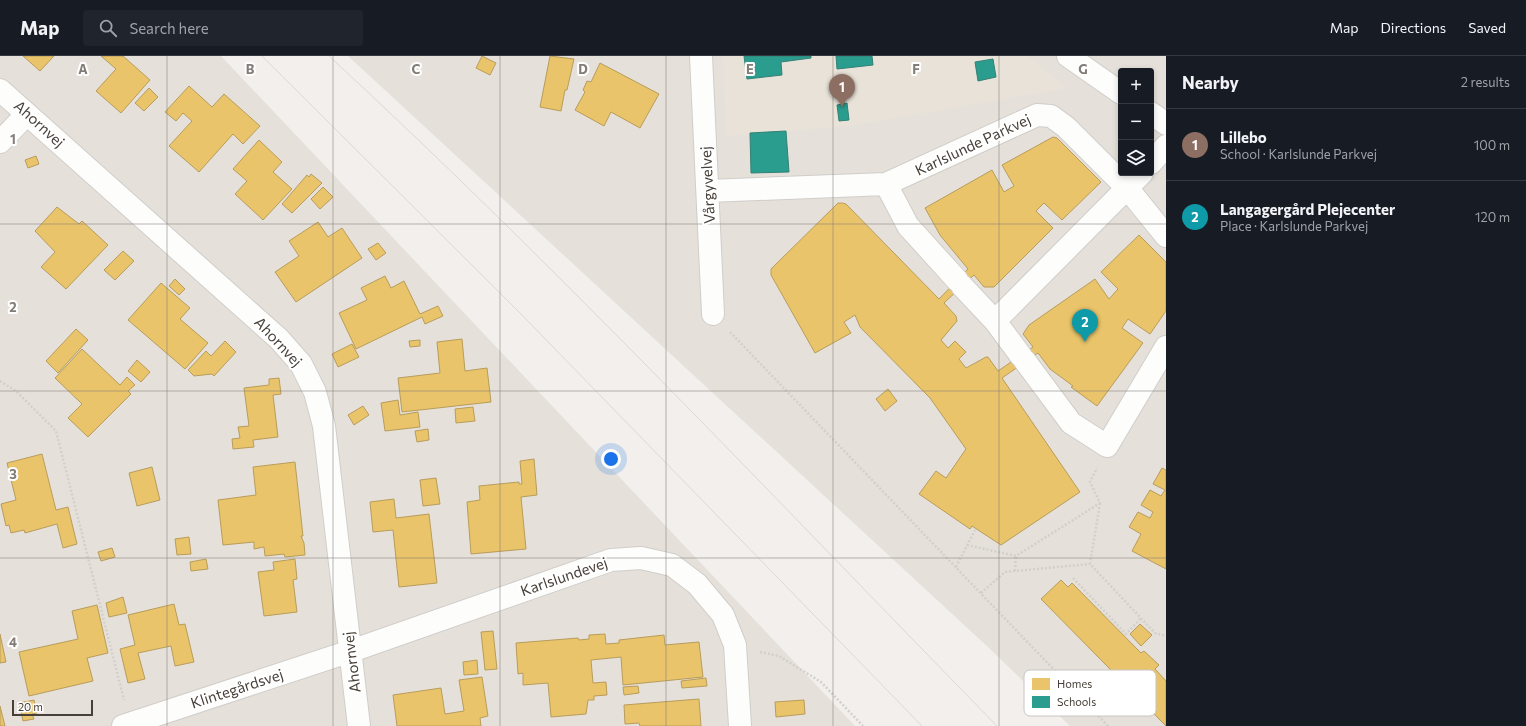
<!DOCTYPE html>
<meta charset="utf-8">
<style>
:root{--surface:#171b24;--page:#20242c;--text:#f1f3f6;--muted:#9ea1a6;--line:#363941;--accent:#837d77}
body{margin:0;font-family:Commissioner,sans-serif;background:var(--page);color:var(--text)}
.controls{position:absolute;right:12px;top:12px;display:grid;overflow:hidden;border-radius:4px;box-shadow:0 2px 6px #0003}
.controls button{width:36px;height:36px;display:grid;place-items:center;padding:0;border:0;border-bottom:1px solid var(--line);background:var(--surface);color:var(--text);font:20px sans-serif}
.scale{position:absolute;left:12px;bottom:10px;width:81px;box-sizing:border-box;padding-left:4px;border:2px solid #474038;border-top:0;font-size:11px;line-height:14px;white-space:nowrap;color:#474038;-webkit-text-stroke:3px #fff;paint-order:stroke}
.you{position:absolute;left:611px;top:403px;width:14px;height:14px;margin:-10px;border:3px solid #fff;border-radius:50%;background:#1a73e8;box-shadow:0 0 0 6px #1a73e833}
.badge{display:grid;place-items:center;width:26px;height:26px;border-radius:50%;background:var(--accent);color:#fff;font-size:13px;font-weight:700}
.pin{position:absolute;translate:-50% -33px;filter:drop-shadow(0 1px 2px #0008)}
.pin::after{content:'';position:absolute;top:21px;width:14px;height:12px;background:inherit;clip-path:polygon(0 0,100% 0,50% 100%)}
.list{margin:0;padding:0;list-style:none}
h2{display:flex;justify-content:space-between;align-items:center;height:52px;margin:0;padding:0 16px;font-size:17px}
h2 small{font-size:13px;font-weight:400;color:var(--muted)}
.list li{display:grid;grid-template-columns:26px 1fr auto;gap:12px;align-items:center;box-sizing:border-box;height:72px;padding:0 16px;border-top:1px solid var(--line)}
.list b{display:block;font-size:15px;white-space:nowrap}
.list p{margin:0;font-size:13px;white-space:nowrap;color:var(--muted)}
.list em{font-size:13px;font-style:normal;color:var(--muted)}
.icon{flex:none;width:22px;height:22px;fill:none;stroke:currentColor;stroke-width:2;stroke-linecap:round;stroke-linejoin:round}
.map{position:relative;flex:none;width:1166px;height:670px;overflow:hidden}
header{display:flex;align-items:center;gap:24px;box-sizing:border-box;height:56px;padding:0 20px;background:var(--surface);border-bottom:1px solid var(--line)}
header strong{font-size:19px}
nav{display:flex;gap:22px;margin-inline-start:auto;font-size:14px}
.search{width:280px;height:36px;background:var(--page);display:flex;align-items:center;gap:10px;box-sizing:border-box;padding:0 14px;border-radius:4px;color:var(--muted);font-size:15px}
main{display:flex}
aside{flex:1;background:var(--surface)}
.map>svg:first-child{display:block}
</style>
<header>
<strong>Map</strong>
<div class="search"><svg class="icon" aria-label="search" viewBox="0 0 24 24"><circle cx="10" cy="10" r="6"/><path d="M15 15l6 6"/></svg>Search here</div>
<nav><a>Map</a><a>Directions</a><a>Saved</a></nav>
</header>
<main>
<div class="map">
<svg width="1166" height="670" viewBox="0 0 1166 670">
<rect width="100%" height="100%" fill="#f2efec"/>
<path fill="#e5e1da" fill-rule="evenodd" d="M0 0H221L855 670H0Z
M348 0H1166V670H1070L989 592ZM1121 15H1151V117H1121Z"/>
<path fill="#e8e2d8" d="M723 0H1027L1067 32 849 70 726 80Z"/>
<path fill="#e9c46a" stroke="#b89c5b" d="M23 0H54L40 15Z
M101 0H123L150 24 121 57 96 35 116 13Z
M482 0 496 7 490 19 476 12Z
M550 0 574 3 567 34H565L561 55 540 51Z
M600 7 659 38 640 72 611 56 604 70 575 54 585 36 583 34 587 25 591 26Z
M189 30 212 51 224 38 260 70 243 88 233 78 199 116 169 90 192 65 183 57 176 65 165 56Z
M149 32 158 41 144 55 135 47Z
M1053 81 1057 82 1101 126 1062 164 1044 147 1036 155 1053 172 994 231H984L974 219 944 247 956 260 957 265 941 284 948 292 955 285 966 296 959 303 966 312 986 301H988L998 315 1033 291 1023 278 1029 269 1095 223 1109 243 1118 233 1101 216 1139 179 1166 206V255L1150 278 1128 263 1122 272 1143 287 1097 350 1071 331 1073 330 1050 313 1038 297 1002 322 1080 436 1001 489 972 470 970 473 919 438 936 415 946 422 966 393 930 342 860 271 855 259 844 266 851 277 815 297 771 219V213L838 147H842L846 148 939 243 968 213 940 179 925 152 992 114 1004 136 1014 130 1002 109Z
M259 84 282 106 273 116 292 133 263 164 235 138 247 125 233 113Z
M36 100 39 108 28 112 25 104Z
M311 118 322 127 292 157 282 148 307 119 309 121Z
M323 131 333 141 320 153 311 143Z
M57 151 79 168 82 165 108 189 66 233 41 211 55 196 35 175Z
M318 166 328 181 342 172 362 202 296 246 275 216 299 200 289 185Z
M378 187 386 197 376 204 368 193Z
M123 195 134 205 115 224 104 214Z
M385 220 391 232 404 225 420 258 438 250 443 260 425 268 422 261 356 293 339 257 367 244 361 232Z
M175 223 185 233 179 239 169 230Z
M161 227 190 252 180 263 208 287 185 313 128 264Z
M76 273 88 284 58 317 46 305Z
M462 283 465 315 487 312 491 346 402 356 398 322 440 317 437 286Z
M420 284V290L410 291 409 285Z
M225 285 236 296 214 320 212 318 194 320 188 314 206 295 211 300Z
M352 288 359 301 338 311 332 298Z
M82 293 120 329 127 321 135 329 128 335 131 338 88 381 68 362 82 348 55 322Z
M137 304 150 316 141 326 128 315Z
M279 322 281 338 273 339 278 381 253 384 254 391 233 393 232 383 240 382 238 371 249 370 244 332 269 329V323Z
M888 333 897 345 885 355 876 343Z
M398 344 400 359 418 356 420 371 385 375 381 347Z
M363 350 369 359 354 369 348 359Z
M473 351 475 365 456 367 455 353Z
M428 373 429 384 417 386 415 375Z
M42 398 56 454 68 451 77 488 63 492 57 468 25 477 24 474 11 477 9 469 6 470 1 448 16 444 7 407Z
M534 403 537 439 521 441 526 493 471 498 467 446 480 444 479 430 519 426V428H522L520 405Z
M295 406 303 480H301L304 487 305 499 285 501 284 498 265 500 264 491 254 493V486L223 489 218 444 256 439 253 411Z
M152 411 160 444 137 450 129 417Z
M1162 412 1166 414V513L1132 495 1141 478 1129 471 1138 456 1150 462 1153 456 1141 449 1150 434 1161 440 1165 434 1153 428Z
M436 422 440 448 423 450 420 424Z
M394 443 396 462 429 458 437 527 399 531 393 474 373 476 370 446Z
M189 481 191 498 177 499 175 483Z
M112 492 115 501 101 505 98 496Z
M206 503 208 513 191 515 190 506Z
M295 503 297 523 293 524 297 556 264 560 258 516 274 514 273 506Z
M1061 524 1068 531 1072 527 1141 597 1144 595 1159 609 1155 613 1166 625V670L1041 543Z
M123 541 127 557 109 561 106 547Z
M174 548 179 569 185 568 194 606 175 610 171 590 138 597 145 623 128 627 120 593 135 589 128 559Z
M97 549 108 597 87 602 93 625 29 640 19 596 78 583 72 555Z
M1140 568 1152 579 1141 590 1130 578Z
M493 575 497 613 485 614 481 576Z
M0 578 6 606 0 607Z
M605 578 606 588 619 587V584L664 579 665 589 699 586 703 621 623 629 621 601 591 604 593 627 606 626 607 639 594 640V644H588L586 658 551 661 548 627 523 629V617L518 618 516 587 578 582 579 584 589 583V579Z
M477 604 478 618 464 619 463 606Z
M482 621 488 660 480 662 481 670H397L393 639 441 632 445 658 464 655 459 624Z
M706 622 707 630 682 632 681 625Z
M638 630 639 637 624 639 623 631Z
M699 643 701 670H640L639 667 625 668 624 649Z
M34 644 37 657 32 658 34 663 23 665 19 647Z
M804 644 805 658 776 661 775 646Z
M0 650 5 670H0Z"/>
<path fill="#2a9d8f" stroke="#338175" d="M744 0H811V2L781 6 782 19 747 23Z
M836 0H872L873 9 837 13Z
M993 3 996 21 978 25 975 6Z
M847 47 849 64 839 65 837 49Z
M786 75 789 116 751 117 750 77Z"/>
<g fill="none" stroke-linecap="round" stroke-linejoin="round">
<defs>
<path id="minor" d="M701 0 713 258
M1068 0 1121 37
M0 34 279 283 301 308 315 336 324 370 359 670
M1151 57 1166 68
M0 86 27 58
M1151 107 1166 90
M886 128 908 170 957 224
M708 135 886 128 1037 59 1051 60 1066 71 1128 133 1166 180
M962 230 995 265 1021 300
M995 265 1142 117
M1025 305 1071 367 1107 390 1166 291
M123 670 351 595 611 504 641 502 672 509 697 528 723 559 735 589 740 670"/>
</defs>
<use href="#minor" stroke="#d0cdca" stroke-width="24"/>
<path stroke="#d2cfcc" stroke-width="2.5" stroke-dasharray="2 2" stroke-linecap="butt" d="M730 276 1108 670
M0 325 16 335 56 375 124 644
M1100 447 1090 508 1155 577 1166 580
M967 489 1016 500 1100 447 1090 426 1097 412
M956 511 975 474
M1015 515 1016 500
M1073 522 1126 578 1141 562
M981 537 1005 516 1090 508
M760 596 779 600 821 626 863 670"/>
<use href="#minor" stroke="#fdfdfc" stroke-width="22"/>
<path stroke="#dadad9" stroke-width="1" d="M262 0 520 257 922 670
M329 0C561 214 777 445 997 670"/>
</g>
<path fill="none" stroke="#837d77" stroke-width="1" stroke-opacity="0.55" d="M167 0V670M333 0V670M500 0V670M666 0V670M833 0V670M999 0V670M0 168H1166M0 335H1166M0 502H1166"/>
<g text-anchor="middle" stroke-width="4" stroke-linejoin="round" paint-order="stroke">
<g font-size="15" fill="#474038" stroke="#fff">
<text transform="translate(39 68) rotate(42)" y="5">Ahornvej</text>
<text transform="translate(973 89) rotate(-25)" y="5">Karlslunde Parkvej</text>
<text transform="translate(708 129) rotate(-93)" y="5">Vårgyvelvej</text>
<text transform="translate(278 286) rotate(47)" y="5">Ahornvej</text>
<text transform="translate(564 521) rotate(-19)" y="5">Karlslundevej</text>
<text transform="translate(352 606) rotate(-97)" y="5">Ahornvej</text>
<text transform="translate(237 633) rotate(-18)" y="5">Klintegårdsvej</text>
</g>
</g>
<rect x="1024" y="614" width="132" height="46" rx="6" fill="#fff" stroke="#c8c6c3" stroke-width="1"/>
<rect x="1032" y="622" width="18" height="12" fill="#e9c46a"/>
<rect x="1032" y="640" width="18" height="12" fill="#2a9d8f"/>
<g font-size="11" fill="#474038">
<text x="1057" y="632">Homes</text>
<text x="1057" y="650">Schools</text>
</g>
<g font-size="13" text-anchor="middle" font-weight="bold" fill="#837d77" stroke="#fff" stroke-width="4" stroke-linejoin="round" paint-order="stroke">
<text x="83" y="18">A</text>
<text x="250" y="18">B</text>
<text x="416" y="18">C</text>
<text x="583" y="18">D</text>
<text x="750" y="18">E</text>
<text x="916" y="18">F</text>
<text x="1083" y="18">G</text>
<text x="13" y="88">1</text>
<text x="13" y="256">2</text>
<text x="13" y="423">3</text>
<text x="13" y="591">4</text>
</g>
</svg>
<div class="controls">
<button>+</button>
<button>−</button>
<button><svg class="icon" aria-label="layers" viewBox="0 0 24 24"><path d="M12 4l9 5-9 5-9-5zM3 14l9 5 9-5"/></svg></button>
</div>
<div class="scale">20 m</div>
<div class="you"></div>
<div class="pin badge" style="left:842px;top:51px;background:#8d6e63">1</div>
<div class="pin badge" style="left:1085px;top:286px;background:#0f9aa8">2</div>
</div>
<aside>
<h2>Nearby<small>2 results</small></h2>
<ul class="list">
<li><span class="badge" style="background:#8d6e63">1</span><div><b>Lillebo</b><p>School · Karlslunde Parkvej</p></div><em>100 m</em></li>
<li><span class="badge" style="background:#0f9aa8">2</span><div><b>Langagergård Plejecenter</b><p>Place · Karlslunde Parkvej</p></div><em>120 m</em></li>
</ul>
</aside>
</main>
